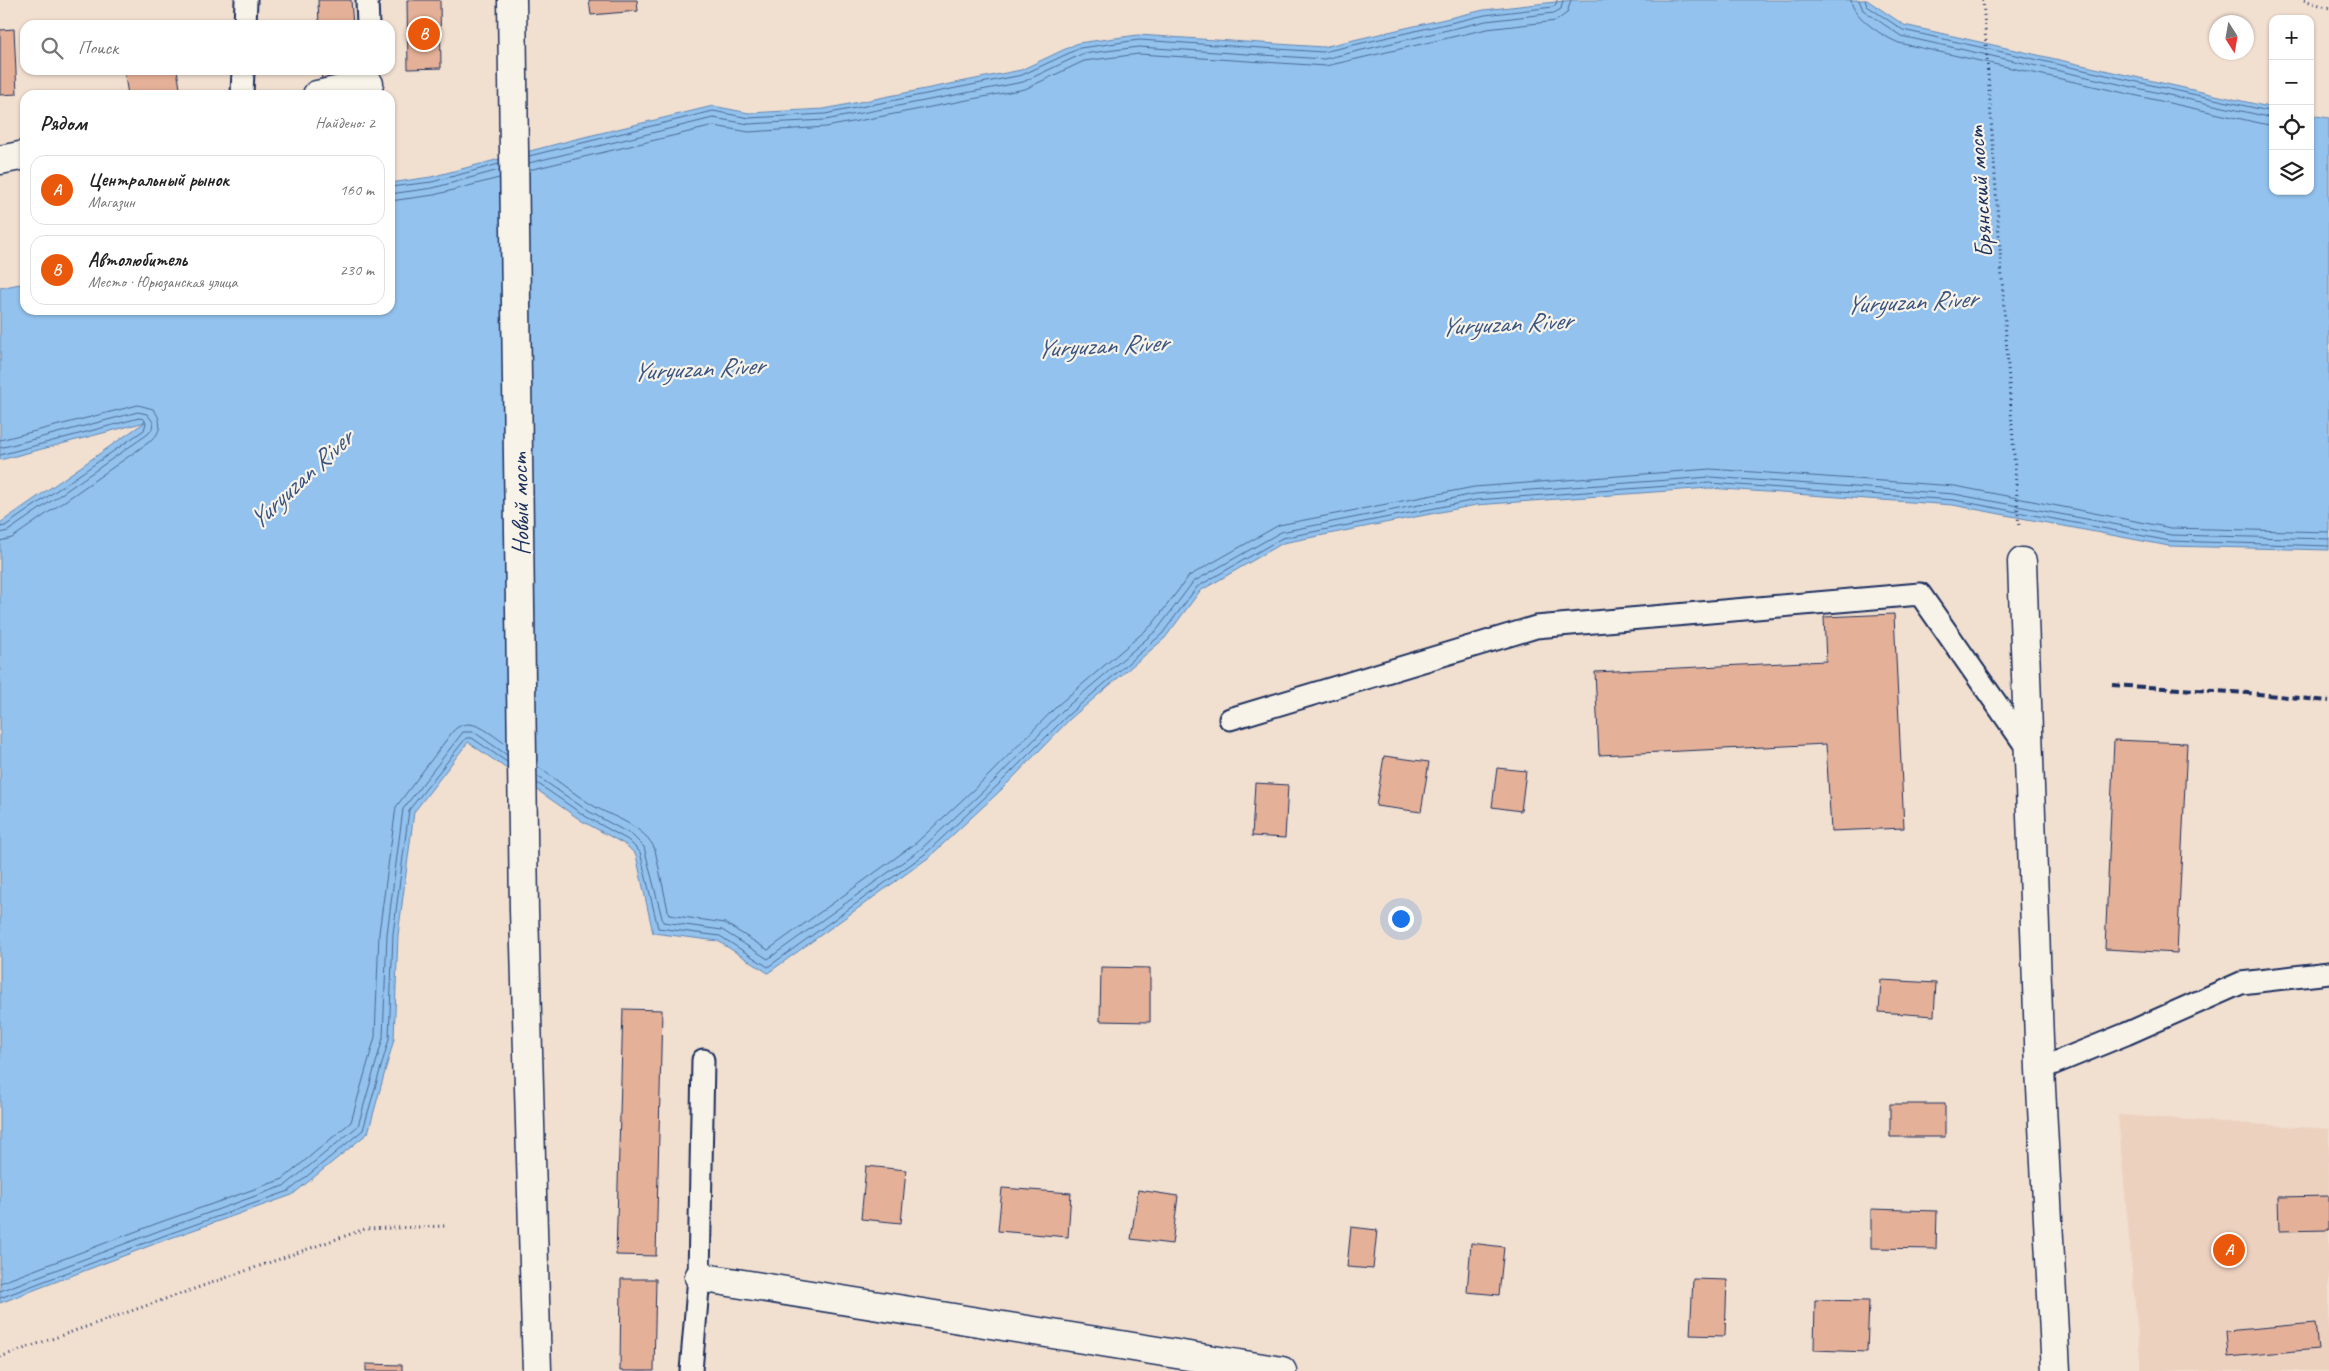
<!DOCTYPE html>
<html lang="ru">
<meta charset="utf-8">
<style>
:root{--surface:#fff;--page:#f6f6f6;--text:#222;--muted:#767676;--line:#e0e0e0;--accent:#ea580c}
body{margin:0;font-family:Caveat,sans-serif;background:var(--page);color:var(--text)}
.controls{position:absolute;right:15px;top:15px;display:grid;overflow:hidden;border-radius:10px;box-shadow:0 1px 4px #0004}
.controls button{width:45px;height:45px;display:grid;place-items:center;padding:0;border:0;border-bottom:1px solid var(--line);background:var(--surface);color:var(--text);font:25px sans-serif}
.compass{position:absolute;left:2209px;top:15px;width:45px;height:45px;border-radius:50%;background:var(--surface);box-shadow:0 1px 4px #0004;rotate:169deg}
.you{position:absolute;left:1400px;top:918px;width:18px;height:18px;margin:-12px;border:4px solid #fff;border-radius:50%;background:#1a73e8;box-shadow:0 0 0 8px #1a73e833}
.badge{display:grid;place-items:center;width:32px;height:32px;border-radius:50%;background:var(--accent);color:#fff;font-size:16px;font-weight:700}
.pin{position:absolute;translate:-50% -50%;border:2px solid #fff;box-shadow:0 1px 5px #0006}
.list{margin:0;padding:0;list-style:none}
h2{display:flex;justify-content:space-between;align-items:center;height:65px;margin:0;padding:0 20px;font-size:21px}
h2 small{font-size:16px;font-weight:400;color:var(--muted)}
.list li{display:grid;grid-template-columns:32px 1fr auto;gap:15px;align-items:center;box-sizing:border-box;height:70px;margin:0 10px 10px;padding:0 10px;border:1px solid var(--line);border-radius:15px}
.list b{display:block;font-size:19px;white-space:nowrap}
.list p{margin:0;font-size:16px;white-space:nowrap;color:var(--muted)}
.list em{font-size:16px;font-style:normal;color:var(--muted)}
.icon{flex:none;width:28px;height:28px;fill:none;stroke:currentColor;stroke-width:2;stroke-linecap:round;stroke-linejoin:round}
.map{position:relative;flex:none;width:2329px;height:1371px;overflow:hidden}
.search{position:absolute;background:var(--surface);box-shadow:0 1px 4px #0004;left:20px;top:20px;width:375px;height:55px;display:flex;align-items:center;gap:12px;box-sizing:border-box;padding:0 18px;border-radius:15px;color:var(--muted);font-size:19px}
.panel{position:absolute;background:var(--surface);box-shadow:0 1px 4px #0004;left:20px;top:90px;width:375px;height:225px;border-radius:15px}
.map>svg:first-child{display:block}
</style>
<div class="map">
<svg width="2329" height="1371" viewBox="0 0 2329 1371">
<rect width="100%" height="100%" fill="#f1dfd0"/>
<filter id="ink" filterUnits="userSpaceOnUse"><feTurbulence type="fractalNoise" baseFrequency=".02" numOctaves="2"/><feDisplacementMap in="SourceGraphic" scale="10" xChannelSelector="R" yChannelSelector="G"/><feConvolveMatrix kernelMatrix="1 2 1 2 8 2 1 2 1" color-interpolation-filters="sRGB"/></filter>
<g filter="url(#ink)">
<path fill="#edd1bf" d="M2118 1115 2329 1129V1371H2141Z"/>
<path fill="#92c2ed" stroke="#6287b4" d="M1573 0H1867L1904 25 2273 108V191H2310V115L2329 118V550L2169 546 1953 505 1709 488 1476 505 1283 543 1200 591 1165 638 1071 718 1001 790 928 858 768 973 718 941 653 933 636 855 626 845 582 821 468 742 414 812 398 935 394 1039 368 1133 292 1195 165 1240 0 1303V523L145 422 0 460V288L25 283V310H390V183L431 177 572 140 713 106 749 113 824 109 1021 70 1078 43 1138 35 1323 47 1484 10Z"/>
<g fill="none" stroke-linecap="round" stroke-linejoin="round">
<path stroke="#4b6a97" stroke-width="1" d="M1851 0C1852 17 1884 37 1899 43L2273 126
M1859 0 1863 10 1901 36 2273 118
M1865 0 1867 6 1903 30 2273 112
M529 156 713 111 749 118 825 114 1022 75 1080 48 1139 40 1323 52 1485 15 1553 7 1556 4 1557 0
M529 163 713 118 749 124 825 120 1023 82 1082 54 1139 47 1324 59 1486 21 1554 13 1561 9 1563 0
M529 170 714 126 749 132 826 127 1025 89 1084 61 1139 54 1326 66 1487 29 1556 21 1567 13 1571 0
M390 187 432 182 499 164
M390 194 433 188 499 170
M390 201 434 195 499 178
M0 440 138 405 153 409C162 419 162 431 152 440L12 538 0 541
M0 448 138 412 147 414 153 422 152 429 148 434 8 531 0 533
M0 455 139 418 144 419 146 423 144 430 5 526 0 527
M537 766C555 779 573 793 592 805 612 817 646 826 655 850L669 915 725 923 768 950 916 843 988 776 1058 705 1152 625 1189 576 1279 525 1474 487 1710 469 1955 486 2171 528 2329 532
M537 776 588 811 632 835 644 847 663 922 722 930 768 959 921 849 993 782 1063 710 1157 630 1193 582 1281 532 1475 494 1710 477 1954 494 2171 535 2329 539
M537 783 585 816 628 840 640 852 658 928 720 936 768 967 925 854 997 786 1068 715 1162 634 1197 587 1282 538 1476 500 1709 483 1954 500 2170 541 2329 546
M0 1283 158 1223 283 1179 351 1122 375 1037 379 933 396 807 453 731C471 713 491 735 507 745
M0 1291 161 1230 286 1185 358 1126 383 1038 387 934 403 809 463 732H474L507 755
M0 1298 163 1236 289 1191 363 1130 389 1039 393 934 409 810 466 738H472L507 762"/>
</g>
<path fill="#e4b097" stroke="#1b2f5e" d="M318 0H351L353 25H319Z
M407 0H440L441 68 408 69Z
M589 0H637L638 11 591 15Z
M14 29 17 94 0 95V30Z
M124 70H177L181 94 128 95Z
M321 70H355V79L322 81Z
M1894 614 1904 828 1831 831 1826 744 1599 755 1595 672 1826 661 1824 617Z
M2114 740 2187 743 2177 953 2105 949Z
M1384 756 1429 762 1421 812 1376 806Z
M1497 768 1526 771 1521 811 1492 807Z
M1255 783 1288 785 1285 838 1252 836Z
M1101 967 1150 968V1022L1100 1021Z
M1881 980 1936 983 1934 1016 1879 1012Z
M623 1009 662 1010 656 1256 616 1255Z
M1890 1104H1945V1137H1890Z
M866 1166 906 1170 901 1223 861 1219Z
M1002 1188 1071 1193 1068 1237 998 1231Z
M1138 1190 1178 1196 1172 1244 1131 1239Z
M2329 1196V1230L2279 1231 2278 1197Z
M1871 1209 1937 1211 1936 1249 1871 1248Z
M1351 1227 1377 1230 1373 1269 1347 1267Z
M1471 1243 1504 1247 1499 1295 1467 1292Z
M621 1279H656L654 1371H620Z
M1693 1279 1727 1280 1725 1336 1690 1335Z
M1815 1300 1869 1301 1867 1352 1814 1350Z
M2315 1323 2318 1349 2228 1357 2226 1331Z
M366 1364 402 1365V1371H366Z"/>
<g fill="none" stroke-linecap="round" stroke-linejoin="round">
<defs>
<path id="service" d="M367 0 368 25
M245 25 246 0
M242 95 243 70
M1230 719 1536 627 1920 594 2028 749
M2040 1069 2126 1034 2241 983 2329 973
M691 1371 699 1277 703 1060"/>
<path id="minor" d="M317 95 369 84
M0 160 25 155
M2022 562 2040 1069 2056 1371
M699 1277 1282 1371"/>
<path id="secondary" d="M512 0 524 910 537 1371"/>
</defs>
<use href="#service" stroke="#1b2f5e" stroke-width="25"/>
<use href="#minor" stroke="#1b2f5e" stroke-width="31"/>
<use href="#secondary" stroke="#1b2f5e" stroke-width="31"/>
<path stroke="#1b2f5e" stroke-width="3" stroke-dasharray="1 4" stroke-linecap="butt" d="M1983 0 2019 528
M2304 0 2329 8
M0 1357 365 1229 446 1226"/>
<use href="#service" stroke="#f7f3e8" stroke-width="21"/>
<use href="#minor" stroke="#f7f3e8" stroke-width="28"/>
<use href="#secondary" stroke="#f7f3e8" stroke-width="28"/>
<path stroke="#1b2f5e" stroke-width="4" stroke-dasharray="8 4" stroke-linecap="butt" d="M2112 685 2248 693 2329 701"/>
</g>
</g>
<g text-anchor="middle" stroke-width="4.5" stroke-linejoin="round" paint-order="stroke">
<g font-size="25" fill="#1b2f5e" stroke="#f7f3e8">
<text transform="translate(1979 192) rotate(-94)" y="9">Брянский мост</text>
<text transform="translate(519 504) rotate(-91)" y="9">Новый мост</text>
</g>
<g font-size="26" font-style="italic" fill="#395482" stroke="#f7f3e8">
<text transform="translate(1911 301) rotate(-3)" y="9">Yuryuzan River</text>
<text transform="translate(1506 323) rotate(-3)" y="9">Yuryuzan River</text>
<text transform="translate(1102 345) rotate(-3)" y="9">Yuryuzan River</text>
<text transform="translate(698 368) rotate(-3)" y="9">Yuryuzan River</text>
<text transform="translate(300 479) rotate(-43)" y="9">Yuryuzan River</text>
</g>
</g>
</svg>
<div class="controls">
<button>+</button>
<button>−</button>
<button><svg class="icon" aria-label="locate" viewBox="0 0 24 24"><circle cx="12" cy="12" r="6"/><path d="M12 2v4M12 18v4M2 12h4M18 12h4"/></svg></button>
<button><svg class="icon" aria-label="layers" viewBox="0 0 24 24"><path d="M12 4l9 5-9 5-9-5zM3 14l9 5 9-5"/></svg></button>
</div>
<svg class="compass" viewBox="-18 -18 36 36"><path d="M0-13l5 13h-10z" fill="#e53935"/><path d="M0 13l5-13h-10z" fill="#767676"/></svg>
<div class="you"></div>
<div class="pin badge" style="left:2229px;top:1250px">A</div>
<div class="pin badge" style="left:424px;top:34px">B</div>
<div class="search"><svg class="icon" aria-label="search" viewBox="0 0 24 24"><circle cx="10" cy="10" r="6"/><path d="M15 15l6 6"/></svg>Поиск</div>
<section class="panel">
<h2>Рядом<small>Найдено: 2</small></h2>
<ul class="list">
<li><span class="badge">A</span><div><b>Центральный рынок</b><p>Магазин</p></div><em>160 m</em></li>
<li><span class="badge">B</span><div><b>Автолюбитель</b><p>Место · Юрюзанская улица</p></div><em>230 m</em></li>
</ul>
</section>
</div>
